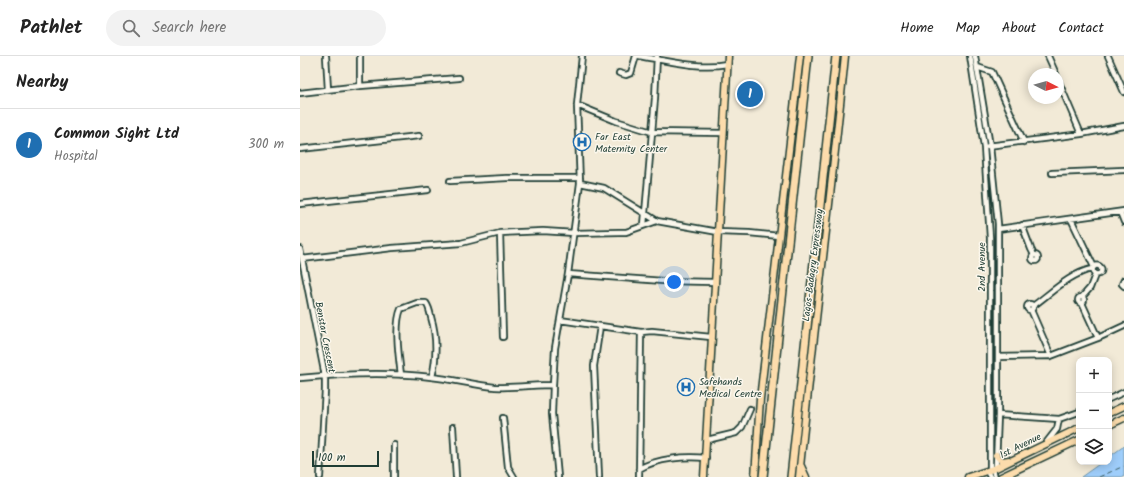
<!DOCTYPE html>
<meta charset="utf-8">
<style>
:root{--surface:#fff;--page:#f2f2f2;--text:#222;--muted:#767676;--line:#e0e0e0;--accent:#1f6fb2}
body{margin:0;font-family:Kalam,sans-serif;background:var(--page);color:var(--text)}
.controls{position:absolute;right:12px;bottom:12px;display:grid;overflow:hidden;border-radius:8px;box-shadow:0 2px 10px #0003}
.controls button{width:36px;height:36px;display:grid;place-items:center;padding:0;border:0;border-bottom:1px solid var(--line);background:var(--surface);color:var(--text);font:20px sans-serif}
.compass{position:absolute;left:728px;top:12px;width:36px;height:36px;border-radius:50%;background:var(--surface);box-shadow:0 2px 10px #0003;rotate:96deg}
.scale{position:absolute;left:12px;bottom:10px;width:67px;box-sizing:border-box;padding-left:4px;border:2px solid #1f3d34;border-top:0;font-size:11px;line-height:14px;white-space:nowrap;color:#1f3d34;-webkit-text-stroke:3px #fbf7ec;paint-order:stroke}
.you{position:absolute;left:374px;top:226px;width:14px;height:14px;margin:-10px;border:3px solid #fff;border-radius:50%;background:#1a73e8;box-shadow:0 0 0 6px #1a73e833}
.badge{display:grid;place-items:center;width:26px;height:26px;border-radius:50%;background:var(--accent);color:#fff;font-size:13px;font-weight:700}
.pin{position:absolute;translate:-50% -50%;border:2px solid #fff;box-shadow:0 1px 4px #0006}
.list{margin:0;padding:0;list-style:none}
h2{display:flex;justify-content:space-between;align-items:center;height:52px;margin:0;padding:0 16px;font-size:17px}
h2 small{font-size:13px;font-weight:400;color:var(--muted)}
.list li{display:grid;grid-template-columns:26px 1fr auto;gap:12px;align-items:center;box-sizing:border-box;height:72px;padding:0 16px;border-top:1px solid var(--line)}
.list b{display:block;font-size:15px;white-space:nowrap}
.list p{margin:0;font-size:13px;white-space:nowrap;color:var(--muted)}
.list em{font-size:13px;font-style:normal;color:var(--muted)}
.icon{flex:none;width:22px;height:22px;fill:none;stroke:currentColor;stroke-width:2;stroke-linecap:round;stroke-linejoin:round}
.map{position:relative;flex:none;width:824px;height:421px;overflow:hidden}
header{display:flex;align-items:center;gap:24px;box-sizing:border-box;height:56px;padding:0 20px;background:var(--surface);border-bottom:1px solid var(--line)}
header strong{font-size:19px}
nav{display:flex;gap:22px;margin-inline-start:auto;font-size:14px}
.search{width:280px;height:36px;background:var(--page);display:flex;align-items:center;gap:10px;box-sizing:border-box;padding:0 14px;border-radius:22px;color:var(--muted);font-size:15px}
main{display:flex}
aside{flex:1;background:var(--surface)}
.map>svg:first-child{display:block}
</style>
<header>
<strong>Pathlet</strong>
<div class="search"><svg class="icon" aria-label="search" viewBox="0 0 24 24"><circle cx="10" cy="10" r="6"/><path d="M15 15l6 6"/></svg>Search here</div>
<nav><a>Home</a><a>Map</a><a>About</a><a>Contact</a></nav>
</header>
<main>
<aside>
<h2>Nearby<small></small></h2>
<ul class="list">
<li><span class="badge">1</span><div><b>Common Sight Ltd</b><p>Hospital</p></div><em>300 m</em></li>
</ul>
</aside>
<div class="map">
<svg width="824" height="421" viewBox="0 0 824 421">
<rect width="100%" height="100%" fill="#f2ead7"/>
<filter id="ink" filterUnits="userSpaceOnUse"><feTurbulence type="fractalNoise" baseFrequency=".025" numOctaves="2"/><feDisplacementMap in="SourceGraphic" scale="8" xChannelSelector="R" yChannelSelector="G"/><feConvolveMatrix kernelMatrix="1 2 1 2 8 2 1 2 1" color-interpolation-filters="sRGB"/></filter>
<g filter="url(#ink)">
<path fill="#9fcefb" stroke="#6c94ab" d="M824 390V421H781L802 406H809V401Z"/>
<g fill="none" stroke-linecap="round" stroke-linejoin="round">
<path stroke="#395a5c" stroke-width="1" stroke-dasharray="5 4" stroke-linecap="butt" d="M799 421 824 410"/>
<defs>
<path id="minor" d="M26 0 28 34
M60 0V30
M339 0C368 5 398 13 427 8
M670 0 684 91 690 182V414L687 415 690 421
M675 0 690 90 698 168V359L696 409 693 413 695 421
M748 0 756 18
M808 0 824 36
M677 11 692 16 724 86
M319 17 326 19 331 17 336 0
M758 24 781 78
M0 37 60 30 159 22
M277 49 316 65 352 76 424 77
M688 90 781 78 824 70
M0 93 119 80
M752 117 824 114
M150 125 207 122H280
M280 127 304 132 357 165
M0 148 128 134
M820 156 824 166
M771 163 794 211
M344 169 355 42 357 0
M722 169 731 193 734 199
M698 173 824 155
M200 177 203 281
M0 193 25 320V334L20 421
M732 202a3 3 0 1 1 6 0a3 3 0 1 1-6 0Z
M2 203 92 192 161 187 200 177 243 175 274 177 319 176H326L357 165 418 176 449 177 479 180
M792.5 214a4.5 4.5 0 1 1 9 0a4.5 4.5 0 1 1-9 0Z
M268 218 363 225 415 226
M824 224 822 228 824 230
M778 244a3 3 0 1 1 6 0a3 3 0 1 1-6 0Z
M782 241 790 232 795 219
M782 247 798 282
M727 251a3 3 0 1 1 6 0a3 3 0 1 1-6 0Z
M733 250C751 237 771 217 792 213
M731 254 751 300
M260 264 341 276 352 275 411 281
M698 301 751 300 798 282 824 270
M101 319C99 302 94 269 101 253L117 247H126C129 251 130 256 131 261 137 281 137 300 132 321
M0 322C43 318 88 316 131 321 153 323 173 329 195 331 214 332 234 329 253 329
M809 343 824 336
M698 359 759 363 779 356
M203 362 208 411 214 421
M153 371 156 421
M407 384 436 377 442 371 450 353
M746 387 757 373 759 363
M339 413C358 402 385 400 406 402
M94 421V389
M258 421 252 358 253 329 255 292 268 218 280 127 277 49 282 0
M299 421 294 310 300 270
M339 421 341 276"/>
<path id="major" d="M809 357 824 350
M809 369 824 362
M696 399 702 405 709 404
M501 410 506 421
M404 421 428 0
M455 421 460 343 500 0
M499 421C513 280 531 140 545 0
M668 421 696 412 779 372
M701 421 779 384"/>
<path id="highway" d="M463 421 508 0
M491 421 536 0"/>
</defs>
<use href="#minor" stroke="#1f3d34" stroke-width="8"/>
<use href="#major" stroke="#1f3d34" stroke-width="9"/>
<use href="#highway" stroke="#1f3d34" stroke-width="10"/>
<use href="#minor" stroke="#fbf7ec" stroke-width="4.5"/>
<use href="#major" stroke="#fcdcac" stroke-width="6"/>
<use href="#highway" stroke="#fcdcac" stroke-width="7"/>
</g>
</g>
<defs>
<symbol id="hospital-ring" viewBox="-11 -11 22 22"><circle r="9.5" fill="#fbf7ec" stroke="#1f6fb2" stroke-width="1.5"/><path d="M-5-5h3v3.5h4V-5h3V5h-3V1.5h-4V5h-3Z" fill="#1f6fb2"/></symbol>
</defs>
<g fill-rule="evenodd">
<use href="#hospital-ring" x="272" y="76" width="20" height="20"/>
<use href="#hospital-ring" x="376" y="321" width="20" height="20"/>
</g>
<g text-anchor="middle" stroke-width="3" stroke-linejoin="round" paint-order="stroke">
<g font-size="10" fill="#1f3d34" stroke="#fbf7ec" text-anchor="start">
<text x="295" y="84">Far East<tspan x="295" dy="12">Maternity Center</tspan></text>
<text x="399" y="329">Safehands<tspan x="399" dy="12">Medical Centre</tspan></text>
</g>
<g font-size="10" fill="#1f3d34" stroke="#fbf7ec">
<text transform="translate(512 209) rotate(-83)" y="4">Lagos-Badagry Expressway</text>
<text transform="translate(681 211) rotate(-90)" y="4">2nd Avenue</text>
<text transform="translate(26 281) rotate(79)" y="4">Benstar Crescent</text>
<text transform="translate(720 389) rotate(-26)" y="4">1st Avenue</text>
</g>
</g>
</svg>
<div class="controls">
<button>+</button>
<button>−</button>
<button><svg class="icon" aria-label="layers" viewBox="0 0 24 24"><path d="M12 4l9 5-9 5-9-5zM3 14l9 5 9-5"/></svg></button>
</div>
<svg class="compass" viewBox="-18 -18 36 36"><path d="M0-13l5 13h-10z" fill="#e53935"/><path d="M0 13l5-13h-10z" fill="#767676"/></svg>
<div class="scale">100 m</div>
<div class="you"></div>
<div class="pin badge" style="left:450px;top:38px">1</div>
</div>
</main>
